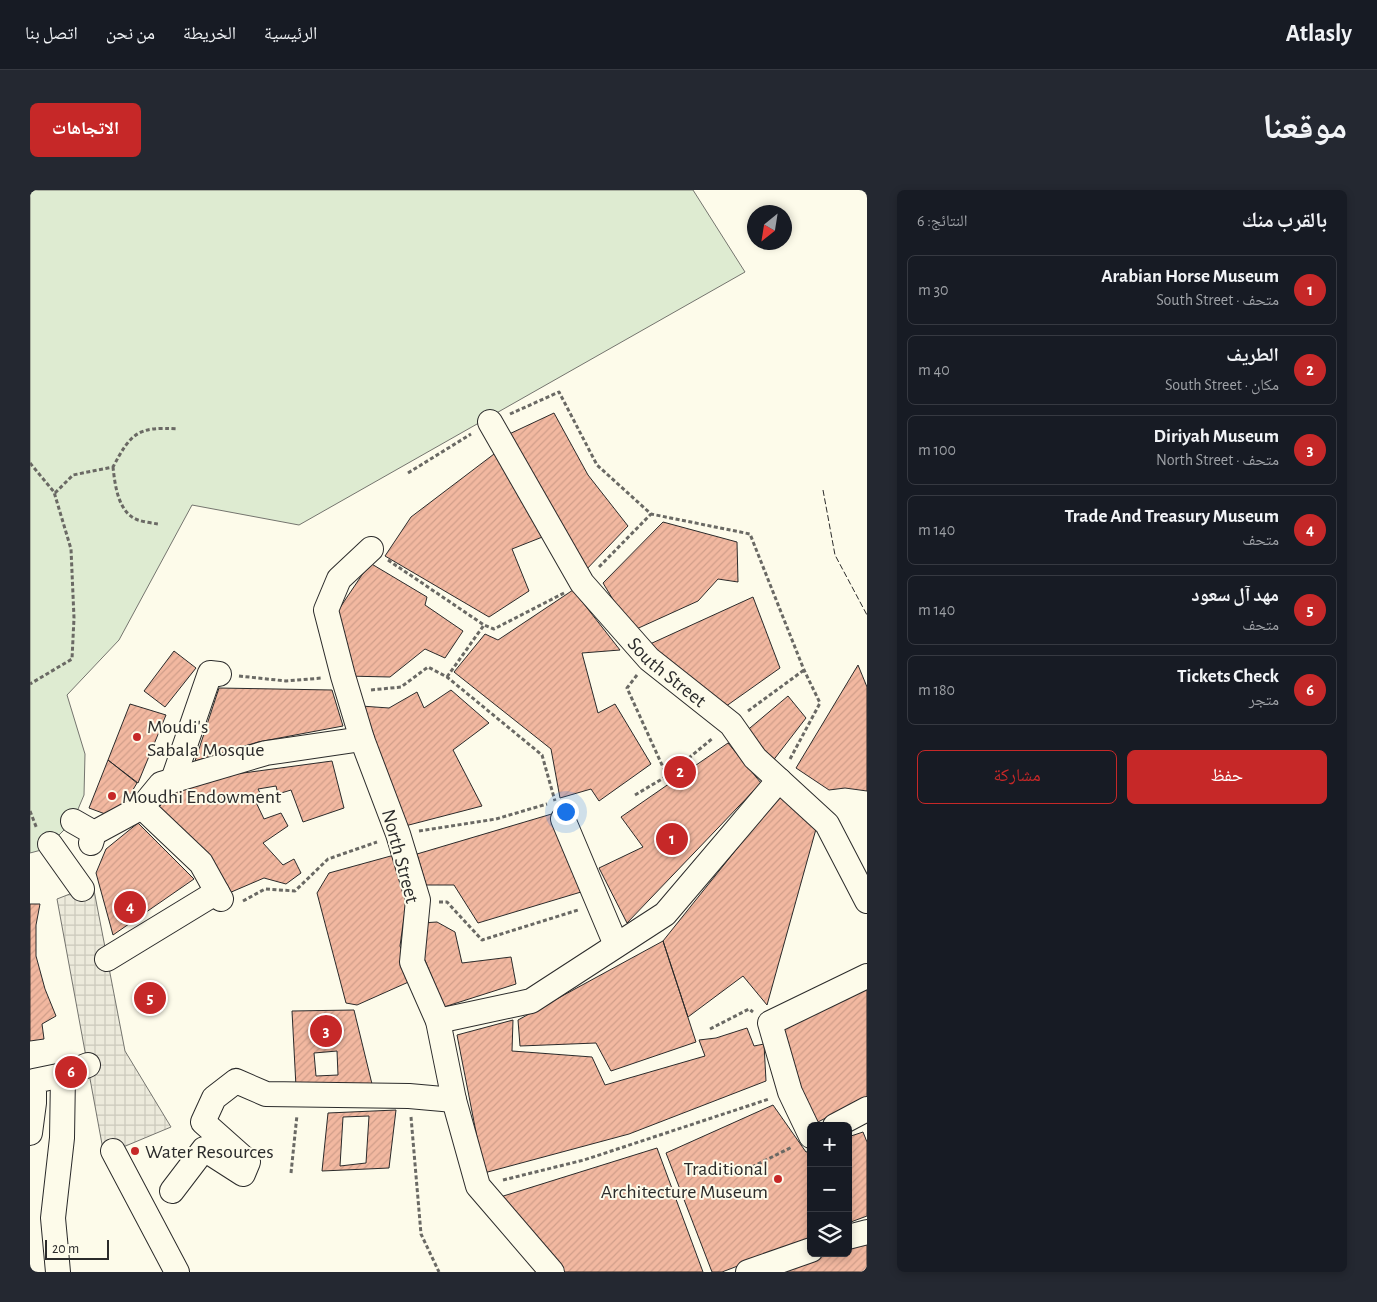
<!DOCTYPE html>
<html lang="ar">
<meta charset="utf-8">
<style>
:root{--surface:#171b24;--page:#242831;--text:#f1f3f6;--muted:#9ea1a6;--line:#363941;--accent:#c62828}
body{margin:0;font-family:"Alegreya Sans","Noto Naskh Arabic",sans-serif;background:var(--page);color:var(--text);direction:rtl}
.controls{position:absolute;right:15px;bottom:15px;display:grid;overflow:hidden;border-radius:8px;box-shadow:0 2px 8px #0003}
.controls button{width:45px;height:45px;display:grid;place-items:center;padding:0;border:0;border-bottom:1px solid var(--line);background:var(--surface);color:var(--text);font:25px sans-serif}
.compass{position:absolute;left:717px;top:15px;width:45px;height:45px;border-radius:50%;background:var(--surface);box-shadow:0 2px 8px #0003;rotate:210deg}
.scale{position:absolute;left:15px;bottom:12px;width:64px;box-sizing:border-box;padding-left:5px;border:2px solid #2b2b2b;border-top:0;font-size:14px;line-height:18px;white-space:nowrap;color:#2b2b2b;-webkit-text-stroke:4px #fdfbea;paint-order:stroke}
.you{position:absolute;left:535px;top:621px;width:18px;height:18px;margin:-12px;border:4px solid #fff;border-radius:50%;background:#1a73e8;box-shadow:0 0 0 8px #1a73e833}
.badge{display:grid;place-items:center;width:32px;height:32px;border-radius:50%;background:var(--accent);color:#fff;font-size:16px;font-weight:700}
.pin{position:absolute;translate:-50% -50%;border:2px solid #fff;box-shadow:0 1px 5px #0006}
.list{margin:0;padding:0;list-style:none}
h2{display:flex;justify-content:space-between;align-items:center;height:65px;margin:0;padding:0 20px;font-size:21px}
h2 small{font-size:16px;font-weight:400;color:var(--muted)}
.list li{display:grid;grid-template-columns:32px 1fr auto;gap:15px;align-items:center;box-sizing:border-box;height:70px;margin:0 10px 10px;padding:0 10px;border:1px solid var(--line);border-radius:8px}
.list b{display:block;font-size:19px;white-space:nowrap}
.list p{margin:0;font-size:16px;white-space:nowrap;color:var(--muted)}
.list em{font-size:16px;font-style:normal;color:var(--muted)}
.actions{display:flex;gap:10px;padding:15px 20px}
.actions a{flex:1;padding:11px 0;border:1px solid var(--accent);border-radius:8px;text-align:center;font-size:18px;color:var(--accent)}
.actions .main{background:var(--accent);color:#fff}
.icon{flex:none;width:28px;height:28px;fill:none;stroke:currentColor;stroke-width:2;stroke-linecap:round;stroke-linejoin:round}
.map{position:relative;flex:none;width:837px;height:1082px;overflow:hidden;direction:ltr;border-radius:8px}
header{display:flex;align-items:center;gap:30px;box-sizing:border-box;height:70px;padding:0 25px;background:var(--surface);border-bottom:1px solid var(--line)}
header strong{font-size:24px}
nav{display:flex;gap:28px;margin-inline-start:auto;font-size:18px}
.intro{display:flex;align-items:center;justify-content:space-between;box-sizing:border-box;height:120px;padding:0 30px}
h1{margin:0;font-size:35px}
.button{padding:12px 22px;border-radius:8px;background:var(--accent);color:#fff;font-size:18px;font-weight:700}
main{display:flex;gap:30px;padding:0 30px}
aside{flex:1;background:var(--surface);border-radius:8px;box-shadow:0 2px 8px #0003}
.map>svg:first-child{display:block}
</style>
<header>
<strong>Atlasly</strong>
<nav><a>الرئيسية</a><a>الخريطة</a><a>من نحن</a><a>اتصل بنا</a></nav>
</header>
<div class="intro"><h1>موقعنا</h1><a class="button">الاتجاهات</a></div>
<main>
<aside>
<h2>بالقرب منك<small>النتائج: 6</small></h2>
<ul class="list">
<li><span class="badge">1</span><div><b>Arabian Horse Museum</b><p>متحف · South Street</p></div><em>30 m</em></li>
<li><span class="badge">2</span><div><b>الطريف</b><p>مكان · South Street</p></div><em>40 m</em></li>
<li><span class="badge">3</span><div><b>Diriyah Museum</b><p>متحف · North Street</p></div><em>100 m</em></li>
<li><span class="badge">4</span><div><b>Trade And Treasury Museum</b><p>متحف</p></div><em>140 m</em></li>
<li><span class="badge">5</span><div><b>مهد آل سعود</b><p>متحف</p></div><em>140 m</em></li>
<li><span class="badge">6</span><div><b>Tickets Check</b><p>متجر</p></div><em>180 m</em></li>
</ul>
<div class="actions"><a class="main">حفظ</a><a>مشاركة</a></div>
</aside>
<div class="map">
<svg width="837" height="1082" viewBox="0 0 837 1082">
<defs>
<pattern id="plaza-grid" width="8" height="8" patternUnits="userSpaceOnUse" patternTransform="scale(1.25)"><rect width="8" height="8" fill="#eceadb"/><path d="M0 4h8M4 0v8" fill="none" stroke="#cbc9bc"/></pattern>
<pattern id="building-hatch" width="6" height="6" patternUnits="userSpaceOnUse" patternTransform="scale(1.25)"><rect width="6" height="6" fill="#f2b8a0"/><path d="M-1 1l2-2M0 6l6-6M5 7l2-2" fill="none" stroke="#d09e8a"/></pattern>
</defs>
<rect width="100%" height="100%" fill="#fdfbea"/>
<path fill="#deebd1" stroke="#74746e" d="M0 0H663L715 82 269 335 162 315 89 450 37 505 55 564 54 605 43 631 15 659 0 663Z"/>
<path fill="url(#plaza-grid)" stroke="#74746e" d="M63 695 95 861 141 937 74 965 27 709Z"/>
<path fill="url(#building-hatch)" stroke="#2b2b2b" fill-rule="evenodd" d="M524 223 558 285 598 336 553 383 475 246Z
M468 261 520 344 482 359 499 401 459 427 355 366 381 327Z
M633 332 707 352 708 392 688 389 668 411 602 441 573 393Z
M340 373 397 407 395 415 433 441 415 468 395 459 360 487 316 486 307 422Z
M543 400 590 460 552 463 568 523 585 514 621 574 569 611 561 599 530 608 521 559 424 482 455 444 468 450Z
M723 407 750 478 692 519 620 454Z
M144 461 166 478 135 517 114 501Z
M828 475 837 497V601L815 598 799 600 766 578Z
M189 498 302 500 313 536 228 552 165 571Z
M421 500 459 533 423 560 452 616 375 636 331 516 359 518 387 502 394 518Z
M758 506 776 528 742 572 714 543Z
M100 514 136 525 108 593 78 570Z
M698 553 731 593 597 733 569 678 613 657 591 627Z
M78 570 107 593 86 628 59 618Z
M302 571 314 618 273 632 261 600 248 604 246 596 228 599 232 607 224 608 234 629 251 623 258 636 233 653 253 675 264 669 271 683 256 694 234 688 199 703 129 617 154 591Z
M749 606 786 639 737 815 713 786 658 827 633 751Z
M525 623 551 702 448 733 424 695H396L387 664Z
M108 633 164 689 83 745 66 683 76 659Z
M368 664 377 706 370 756 383 790 327 815 316 813 287 703 299 683Z
M0 714H10L6 735V766L15 799 26 826 12 834 14 849 0 851Z
M407 732 425 742 432 773 481 767 486 794 414 817 392 763 391 733Z
M633 751 666 852 581 881 566 853 490 856 488 830Z
M837 795V907L784 934 748 839Z
M324 820 342 894 266 897 262 821ZM307 861 308 885 286 886 284 863Z
M483 830 482 861 562 867 575 895 675 866 669 850 686 848 717 838 724 856 734 854 736 891 599 944 454 983 427 845Z
M743 915 776 962 781 961V1048L692 1082H682L636 963Z
M366 920 359 978 292 981 298 923ZM339 926 336 973 310 976 313 927Z
M833 942 837 952V1026L818 1033V947Z
M627 958 673 1082H532L467 1008Z
M837 1052V1082H739L792 1063H818V1056Z"/>
<g fill="none" stroke-linecap="round" stroke-linejoin="round">
<defs>
<g id="minor">
<path id="s1" d="M460 232 552 393 619 469 701 534 725 568 797 634 837 711"/>
<path d="M341 359 309 389 296 420 313 486 332 549 368 644 388 710 382 772 408 831 424 910 448 996 522 1082"/>
<path d="M143 590 180 483 189 484"/>
<path d="M112 617 171 673 191 709"/>
<path d="M533 629 586 755"/>
<path d="M43 631 64 643"/>
<path d="M61 653 64 643 112 617 131 594 236 563 332 549"/>
<path d="M20 654 52 699"/>
<path d="M77 769 187 702"/>
<path d="M408 831 501 811 635 724 749 590"/>
<path d="M805 936 837 919"/>
<path d="M0 943 4 913V891L33 885 58 875"/>
<path d="M781 946 760 902 740 833 837 786"/>
<path d="M83 961 147 1082"/>
<path d="M142 1001 174 959 213 984 218 972 173 932 184 908 206 891 236 904 379 906 424 910"/>
<path d="M818 1047 837 1042"/>
<path d="M28 1082 23 1028 32 948 33 885"/>
<path d="M718 1082 781 1060"/>
</g>
</defs>
<use href="#minor" stroke="#2b2b2b" stroke-width="26"/>
<path stroke="#6a6964" stroke-width="3" stroke-dasharray="4 2.5" stroke-linecap="butt" d="M480 224 529 202 567 275 621 324 720 344 774 480 790 513 759 571
M0 273 24 302 41 359 44 428 42 469 0 494
M83 277C85 295 88 323 108 330 114 332 122 333 128 334
M378 283 441 244
M25 303 43 285 83 277C101 243 108 236 148 239
M358 370 454 435 464 439 534 403
M569 377 621 324
M607 485 597 498 637 586
M209 486 256 491 292 488
M417 487 454 435
M341 500 371 497 398 477 417 487 512 565 525 611
M718 521 774 480
M605 605 637 586 683 548
M0 621 7 639
M389 641 466 629 517 614
M213 711 235 699 265 701 298 669 347 652
M409 712H417L452 750 548 720
M680 839 719 819 723 822
M381 927 391 1044 409 1082
M722 977 762 957
M261 983 267 925
M473 990 554 970 739 909"/>
<use href="#minor" stroke="#fdfbea" stroke-width="24"/>
<path stroke="#2b2b2b" stroke-width="1" stroke-dasharray="6 2.5" stroke-linecap="butt" d="M793 300 805 365 837 425"/>
</g>
<g fill="#c62828" stroke="#fdfbea" stroke-width="2">
<circle cx="107" cy="547" r="5"/>
<circle cx="82" cy="606" r="5"/>
<circle cx="105" cy="961" r="5"/>
<circle cx="748" cy="989" r="5"/>
</g>
<g text-anchor="middle" stroke-width="4" stroke-linejoin="round" paint-order="stroke">
<g font-size="20" fill="#2b2b2b" stroke="#fdfbea">
<text dy="7" stroke="none"><textPath href="#s1" startOffset="309">South Street</textPath></text>
<text transform="translate(371 666) rotate(75)" y="7">North Street</text>
</g>
<g font-size="20" fill="#2b2b2b" stroke="#fdfbea" text-anchor="start">
<text x="117" y="543">Moudi's<tspan x="117" dy="23">Sabala Mosque</tspan></text>
<text x="92" y="613">Moudhi Endowment</text>
<text x="115" y="968">Water Resources</text>
<text x="738" y="985" text-anchor="end">Traditional<tspan x="738" dy="23">Architecture Museum</tspan></text>
</g>
</g>
</svg>
<div class="controls">
<button>+</button>
<button>−</button>
<button><svg class="icon" aria-label="layers" viewBox="0 0 24 24"><path d="M12 4l9 5-9 5-9-5zM3 14l9 5 9-5"/></svg></button>
</div>
<svg class="compass" viewBox="-18 -18 36 36"><path d="M0-13l5 13h-10z" fill="#e53935"/><path d="M0 13l5-13h-10z" fill="#9ea1a6"/></svg>
<div class="scale">20 m</div>
<div class="you"></div>
<div class="pin badge" style="left:642px;top:649px">1</div>
<div class="pin badge" style="left:650px;top:582px">2</div>
<div class="pin badge" style="left:296px;top:841px">3</div>
<div class="pin badge" style="left:100px;top:717px">4</div>
<div class="pin badge" style="left:120px;top:808px">5</div>
<div class="pin badge" style="left:41px;top:882px">6</div>
</div>
</main>
